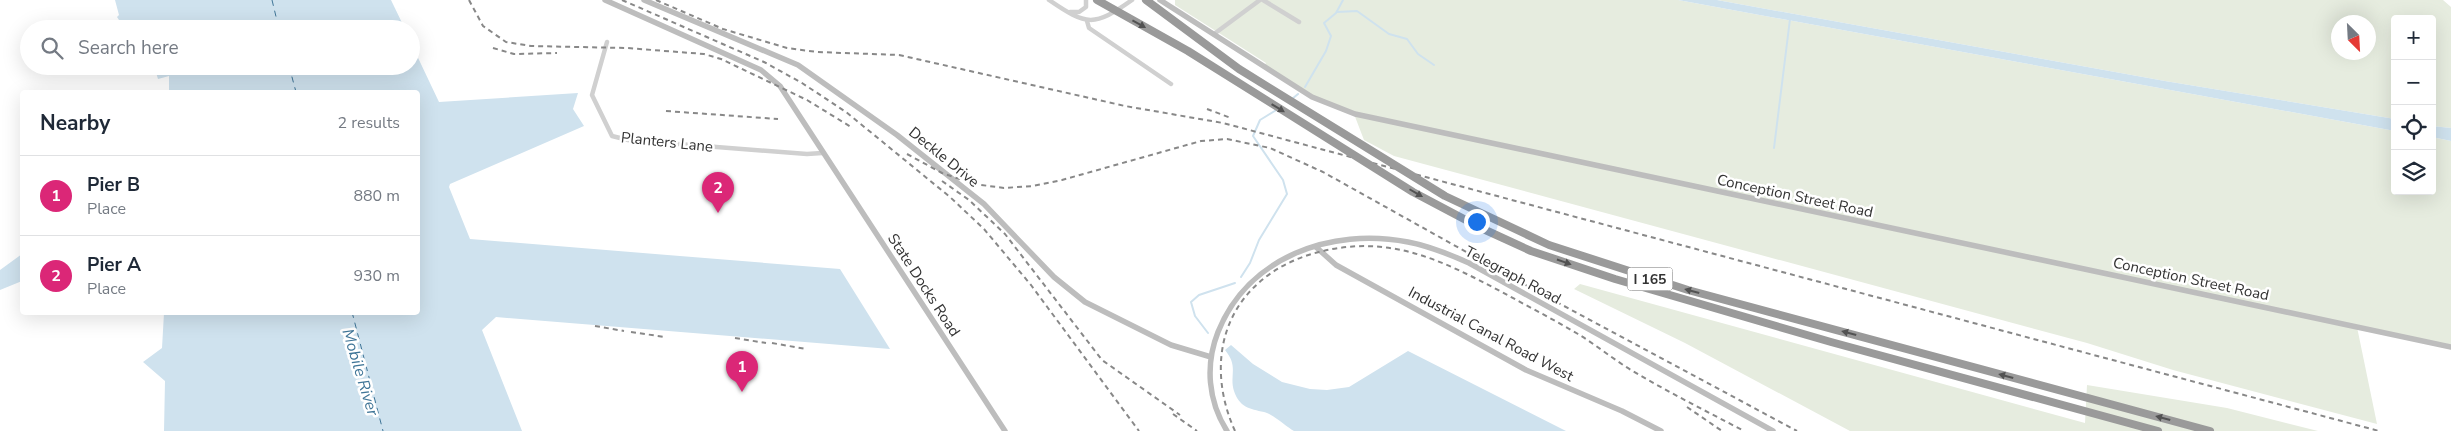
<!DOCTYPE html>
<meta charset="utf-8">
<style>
:root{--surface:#fff;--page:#f2f2f3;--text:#1f2937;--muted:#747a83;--line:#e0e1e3;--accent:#db2777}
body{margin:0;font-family:"Nunito Sans",sans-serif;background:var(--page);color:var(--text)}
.controls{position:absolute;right:15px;top:15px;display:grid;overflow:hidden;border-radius:5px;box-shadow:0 5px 20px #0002}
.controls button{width:45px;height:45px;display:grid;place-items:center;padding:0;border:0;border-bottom:1px solid var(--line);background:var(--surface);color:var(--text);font:25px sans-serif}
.compass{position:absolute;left:2331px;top:15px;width:45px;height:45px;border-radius:50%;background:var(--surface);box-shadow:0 5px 20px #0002;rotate:156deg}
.you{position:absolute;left:1476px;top:221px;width:18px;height:18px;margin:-12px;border:4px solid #fff;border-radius:50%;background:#1a73e8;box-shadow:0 0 0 8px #1a73e833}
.badge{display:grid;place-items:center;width:32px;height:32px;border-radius:50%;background:var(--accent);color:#fff;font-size:16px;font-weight:700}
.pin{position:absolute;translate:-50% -41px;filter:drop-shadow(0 1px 2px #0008)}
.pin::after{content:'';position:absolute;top:26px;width:18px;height:15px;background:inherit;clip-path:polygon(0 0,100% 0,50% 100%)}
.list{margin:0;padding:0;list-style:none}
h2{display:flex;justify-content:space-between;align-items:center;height:65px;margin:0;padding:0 20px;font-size:21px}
h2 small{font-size:16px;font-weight:400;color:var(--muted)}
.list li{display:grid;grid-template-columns:32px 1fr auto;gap:15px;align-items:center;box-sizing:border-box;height:80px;padding:0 20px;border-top:1px solid var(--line)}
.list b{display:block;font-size:19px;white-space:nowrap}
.list p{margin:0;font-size:16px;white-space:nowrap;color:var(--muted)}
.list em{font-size:16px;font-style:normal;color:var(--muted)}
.icon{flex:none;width:28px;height:28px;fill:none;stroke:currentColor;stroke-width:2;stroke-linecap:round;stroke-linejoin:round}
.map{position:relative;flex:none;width:2451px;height:431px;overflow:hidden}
.search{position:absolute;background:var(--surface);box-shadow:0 5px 20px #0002;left:20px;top:20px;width:400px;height:55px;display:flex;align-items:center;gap:12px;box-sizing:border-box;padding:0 18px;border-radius:28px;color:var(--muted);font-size:19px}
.panel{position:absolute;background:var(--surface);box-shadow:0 5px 20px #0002;left:20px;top:90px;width:400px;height:225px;border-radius:5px}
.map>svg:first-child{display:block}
</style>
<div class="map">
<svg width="2451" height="431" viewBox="0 0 2451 431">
<rect width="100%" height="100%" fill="#fff"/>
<path fill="#e6ecdf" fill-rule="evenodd" d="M1175 0H1678L2395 131V191H2432V137L2451 141V347L2357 327 2377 424 2173 370 2087 343 1394 156 1364 140 1354 114 1312 97 1263 67 1266 63 1175 5Z
M1717 0H2443L2451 7V128L2432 126V19H2395V119L2165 81ZM2338 22H2368V52H2338Z
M1580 284 2085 423 2087 385 2227 408 2318 431H1850L1685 343 1574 289Z"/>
<path fill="#cfe2ee" d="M115 0H391L405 29H134L131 24 121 23 117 17 119 15Z
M1678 0H1717L2165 81 2395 119V131Z
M411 43 439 102 578 93 573 109 584 126 450 184 449 187 470 239 840 269 890 349 496 317 482 330 522 431H164L165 381 143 362 162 348 164 313 418 312V92H169V76L158 79 154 66H411Z
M2432 126 2451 128V141L2432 137Z
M22 254V281L0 290V270Z
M1231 345 1253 364 1282 382 1310 389 1327 390 1349 387 1408 351 1566 431H1294C1287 427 1271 413 1264 412 1250 409 1239 407 1234 391 1229 375 1239 367 1225 350Z"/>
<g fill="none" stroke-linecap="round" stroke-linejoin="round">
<path stroke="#cfe2ee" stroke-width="2" d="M1337 12 1357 11 1389 34 1407 39 1418 54 1434 65
M1305 87 1326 51 1331 36 1324 23 1336 13 1343 0
M1292 99 1298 94
M1774 148 1790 19
M1241 277 1250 263 1259 240 1287 194 1283 180 1253 136 1260 120 1278 109
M1208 333 1195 316 1191 302 1199 295 1235 283"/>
<path stroke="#3f7597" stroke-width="1" stroke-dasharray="6 5" stroke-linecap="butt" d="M272 0 279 29
M289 66 296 92
M352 312 383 431"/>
<path stroke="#d0d0d0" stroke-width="4.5" d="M1049 0C1087 26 1094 27 1132 0
M1263 0 1299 22
M1070 12H1079L1086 7V0
M1087 21 1089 28 1171 84
M1214 34 1260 0
M607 42 592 95 612 136 628 140 807 154 822 153"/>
<path stroke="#bdbdbd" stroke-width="5.5" d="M605 0 761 70 780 86 1005 431
M644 0 798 65 897 135 984 204 1054 277 1085 302 1171 345 1211 357
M1160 0 1312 97 1355 114 2451 347
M1316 247 1336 265 1526 370 1622 411 1661 431
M1227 431C1208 401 1205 365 1218 332 1248 257 1331 227 1408 242 1429 246 1449 254 1469 263L1773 431"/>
<path stroke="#888" stroke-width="2" stroke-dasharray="5 4" stroke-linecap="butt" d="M469 0 483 26 506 42 531 46 627 48 704 54 721 59 807 100 851 127
M622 0 764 62 802 83 846 112 950 197 984 229 1031 285 1139 431
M656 0 723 29 787 48 817 52 899 55 1125 106 1223 123 2379 431
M493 48 514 54 557 53
M1207 109 1231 118
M666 111 778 119
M907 154 942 173 974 184 1004 188 1033 186 1062 180 1201 141 1227 139 1270 148 1323 172 1538 292 1797 431
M942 181 969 200 1005 234 1102 360 1180 415
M595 326 624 331
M631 332 665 337
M735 338 766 343
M772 343 806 349
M1687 407 1722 431
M1173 414 1197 431
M1235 431C1215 387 1214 335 1246 296 1265 273 1291 259 1319 252 1390 234 1441 260 1502 292 1527 306 1553 319 1578 334 1596 345 1613 359 1631 370 1668 392 1706 411 1744 431"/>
<path stroke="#9a9a9a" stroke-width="8" d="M1097 0 1188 51 1413 192 1481 228 1531 251 1615 279 1831 342 2158 431
M1146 0 1239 69 1445 196 1549 245 1688 290 2210 431"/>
</g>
<defs><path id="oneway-solid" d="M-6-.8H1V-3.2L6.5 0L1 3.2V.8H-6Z" transform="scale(1.25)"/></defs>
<g fill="#525252">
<use href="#oneway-solid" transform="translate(1139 24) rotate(29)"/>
<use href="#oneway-solid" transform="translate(1278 108) rotate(31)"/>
<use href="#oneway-solid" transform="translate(1416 193) rotate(30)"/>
<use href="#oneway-solid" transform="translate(1564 262) rotate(19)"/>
<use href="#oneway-solid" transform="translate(1692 291) rotate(-165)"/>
<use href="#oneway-solid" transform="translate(1849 333) rotate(-165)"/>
<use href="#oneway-solid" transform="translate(2006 376) rotate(-165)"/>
<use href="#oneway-solid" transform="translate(2163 418) rotate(-165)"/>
</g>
<g text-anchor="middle" stroke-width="5" stroke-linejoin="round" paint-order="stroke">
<rect fill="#fff" stroke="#707070" stroke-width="1" x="1627.5" y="267.5" width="45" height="23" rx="4"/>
<g font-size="14" font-weight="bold" fill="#333">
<text x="1650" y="284">I 165</text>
</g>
<g font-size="15" fill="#333" stroke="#fff">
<text transform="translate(667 142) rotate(6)" y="5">Planters Lane</text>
<text transform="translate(944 157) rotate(39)" y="5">Deckle Drive</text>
<text transform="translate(1795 196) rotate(12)" y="5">Conception Street Road</text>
<text transform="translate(1513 275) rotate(28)" y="5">Telegraph Road</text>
<text transform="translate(2191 279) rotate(12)" y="5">Conception Street Road</text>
<text transform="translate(924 285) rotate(57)" y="5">State Docks Road</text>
<text transform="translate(1491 334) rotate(28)" y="5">Industrial Canal Road West</text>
</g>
<g font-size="16" font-style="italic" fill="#3f7597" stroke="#fff">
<text transform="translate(361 372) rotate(73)" y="6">Mobile River</text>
</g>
</g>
</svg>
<div class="controls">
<button>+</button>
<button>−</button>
<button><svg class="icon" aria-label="locate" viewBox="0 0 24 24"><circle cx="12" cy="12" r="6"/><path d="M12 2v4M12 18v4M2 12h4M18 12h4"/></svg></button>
<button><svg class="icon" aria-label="layers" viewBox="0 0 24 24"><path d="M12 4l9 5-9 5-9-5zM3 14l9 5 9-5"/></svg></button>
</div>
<svg class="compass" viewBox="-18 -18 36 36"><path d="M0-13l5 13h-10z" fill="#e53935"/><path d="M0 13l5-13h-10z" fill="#747a83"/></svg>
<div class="you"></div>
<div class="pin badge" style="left:742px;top:392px">1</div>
<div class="pin badge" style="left:718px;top:213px">2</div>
<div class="search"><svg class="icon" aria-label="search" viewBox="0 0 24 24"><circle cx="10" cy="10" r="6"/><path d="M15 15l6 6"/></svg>Search here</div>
<section class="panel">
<h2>Nearby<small>2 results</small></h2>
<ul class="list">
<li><span class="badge">1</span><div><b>Pier B</b><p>Place</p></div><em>880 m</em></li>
<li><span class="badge">2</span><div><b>Pier A</b><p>Place</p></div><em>930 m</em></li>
</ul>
</section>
</div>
